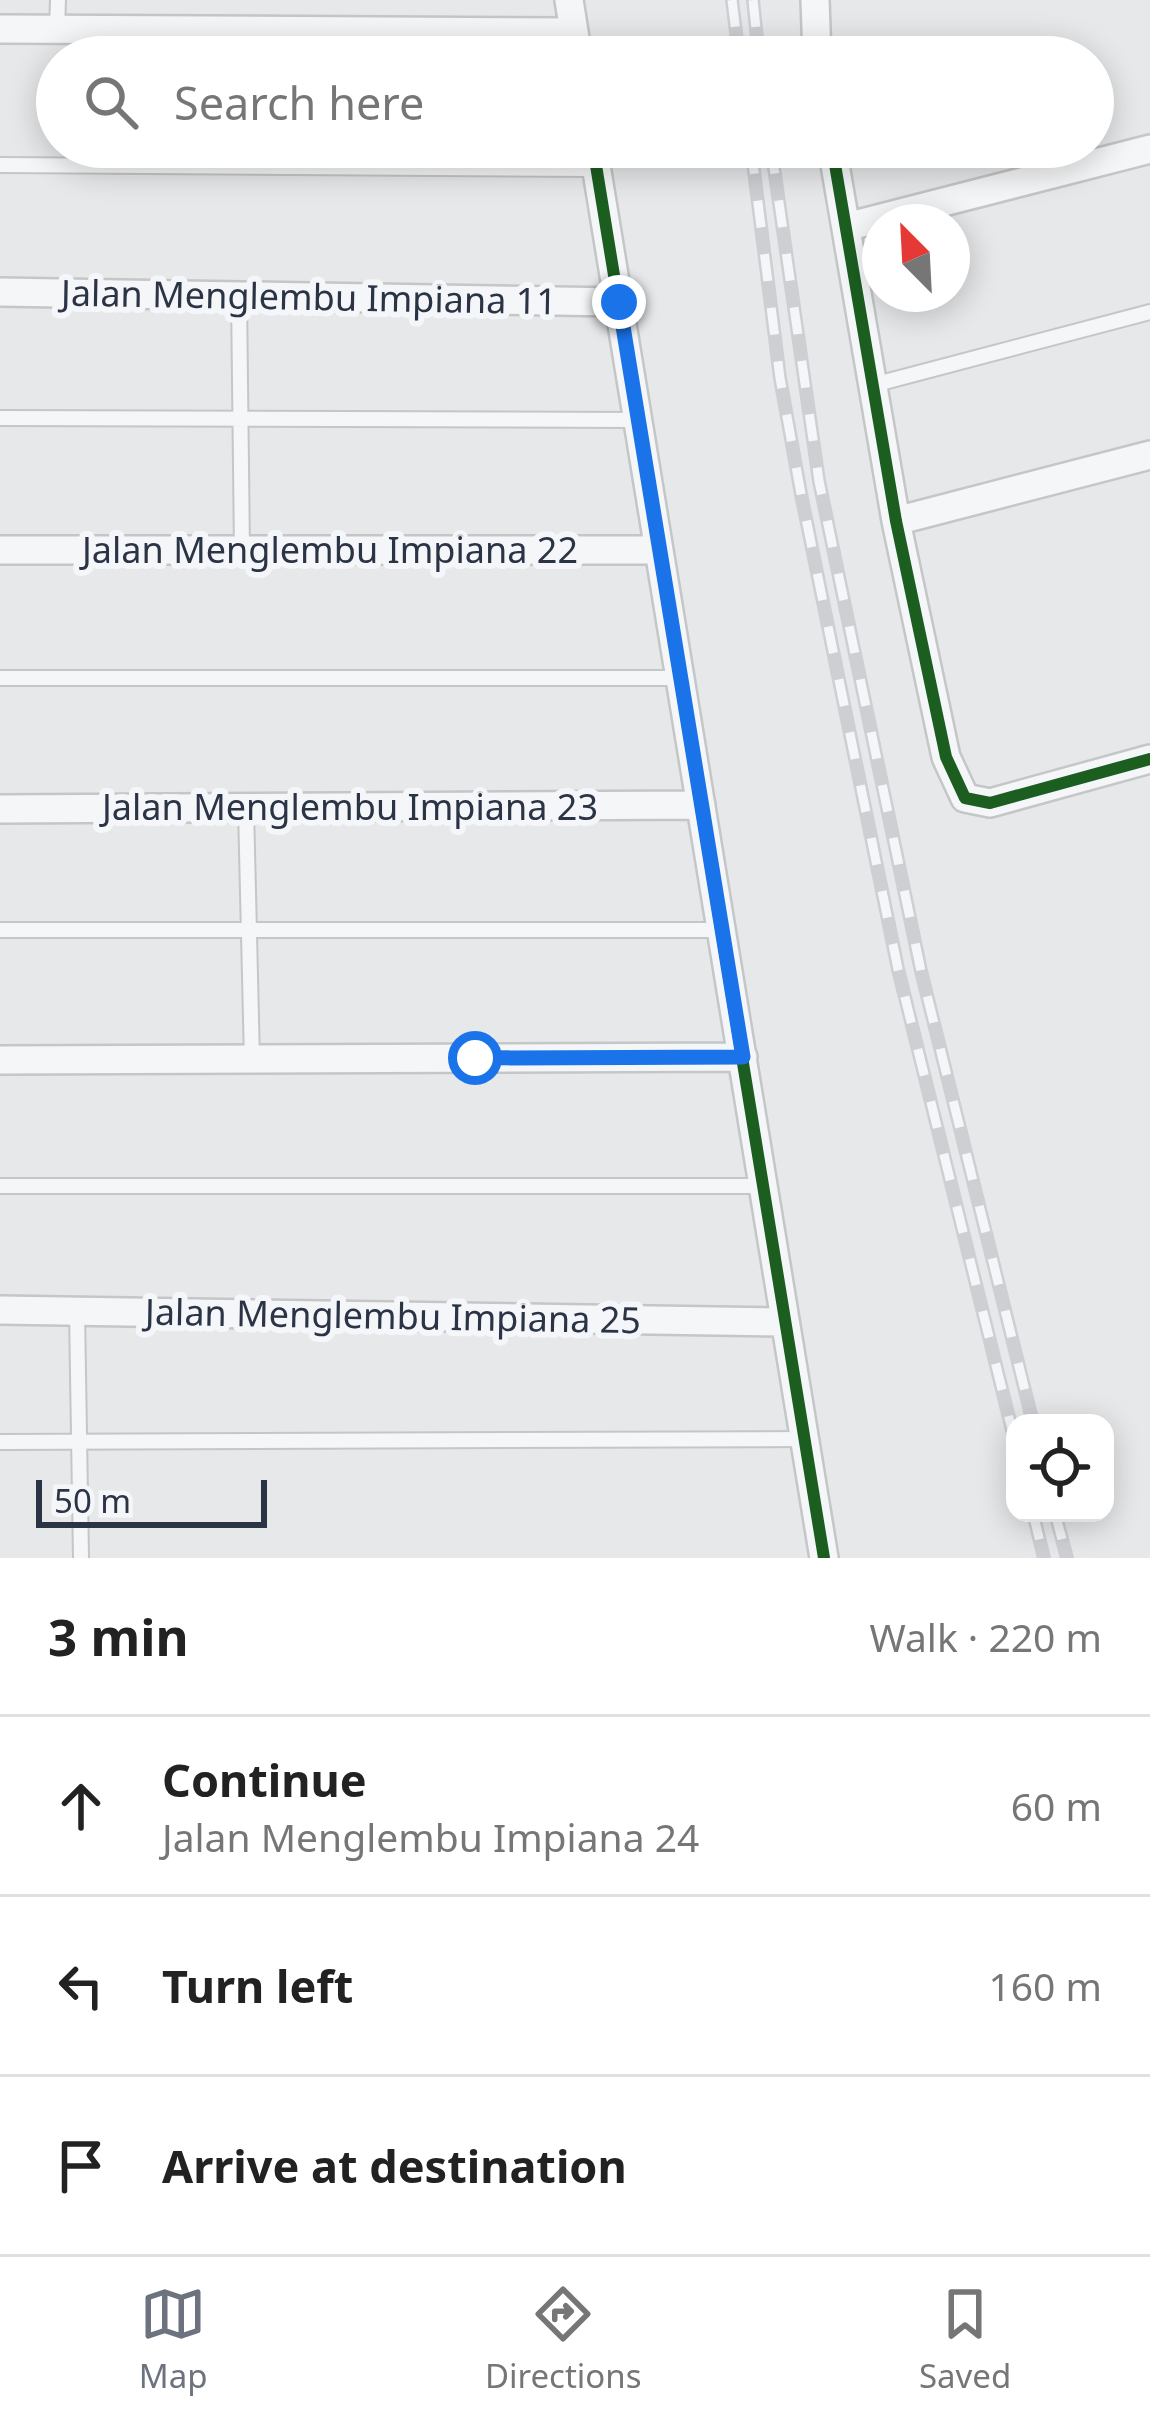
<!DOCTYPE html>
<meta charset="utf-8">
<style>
:root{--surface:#fff;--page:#f2f2f2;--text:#222;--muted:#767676;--line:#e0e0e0;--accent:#6c737f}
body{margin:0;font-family:"Noto Sans",sans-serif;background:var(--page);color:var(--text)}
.controls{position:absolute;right:36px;bottom:36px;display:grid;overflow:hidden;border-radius:24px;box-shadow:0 6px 30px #0003}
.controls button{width:108px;height:108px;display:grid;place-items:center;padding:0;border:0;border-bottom:3px solid var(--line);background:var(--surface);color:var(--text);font:60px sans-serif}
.compass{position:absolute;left:862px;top:204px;width:108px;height:108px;border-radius:50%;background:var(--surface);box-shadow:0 6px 30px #0003;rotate:336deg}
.scale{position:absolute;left:36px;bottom:30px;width:231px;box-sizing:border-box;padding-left:12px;border:6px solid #2b3445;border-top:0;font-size:33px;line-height:42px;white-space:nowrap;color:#2b3445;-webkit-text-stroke:9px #f4f6f9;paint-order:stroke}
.stop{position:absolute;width:36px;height:36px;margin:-27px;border:9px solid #1a73e8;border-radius:50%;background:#fff}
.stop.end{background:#1a73e8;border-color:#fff;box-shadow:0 3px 12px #0008}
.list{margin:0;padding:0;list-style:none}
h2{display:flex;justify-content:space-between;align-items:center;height:156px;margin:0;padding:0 48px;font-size:51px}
h2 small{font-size:39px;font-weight:400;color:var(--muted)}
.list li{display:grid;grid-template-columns:78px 1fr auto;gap:36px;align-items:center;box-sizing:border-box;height:180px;padding:0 48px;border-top:3px solid var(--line)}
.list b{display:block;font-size:45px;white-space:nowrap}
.list p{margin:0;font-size:39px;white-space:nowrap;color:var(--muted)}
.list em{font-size:39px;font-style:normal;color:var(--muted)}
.icon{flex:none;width:66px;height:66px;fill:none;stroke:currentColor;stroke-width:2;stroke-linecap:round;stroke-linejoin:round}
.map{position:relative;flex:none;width:1150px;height:1558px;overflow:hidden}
.search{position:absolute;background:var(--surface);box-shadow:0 6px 30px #0003;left:36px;right:36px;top:36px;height:132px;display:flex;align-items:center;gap:30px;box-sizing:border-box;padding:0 42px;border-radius:66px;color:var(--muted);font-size:45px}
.sheet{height:696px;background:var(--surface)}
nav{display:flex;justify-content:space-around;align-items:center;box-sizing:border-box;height:168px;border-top:3px solid var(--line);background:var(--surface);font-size:33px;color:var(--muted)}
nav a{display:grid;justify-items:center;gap:6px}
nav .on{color:var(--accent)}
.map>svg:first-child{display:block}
</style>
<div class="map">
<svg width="1150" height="1558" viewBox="0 0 1150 1558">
<rect width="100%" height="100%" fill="#e6e8ea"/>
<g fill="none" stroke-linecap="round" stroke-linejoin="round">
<defs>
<path id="service" d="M57 29 58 0
M0 165 597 169
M239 296 242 551
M873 385 1150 312
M0 418 638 420
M0 678H680
M246 808 252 1060
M0 930H721
M0 1186H762
M77 1311 81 1558
M0 1442 805 1439"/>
<path id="minor" d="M569 0 578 57
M815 0 817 57
M0 29 574 32
M593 147 824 1558
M832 147 896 521 946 757 965 798 990 803 1150 759
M846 227 1150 149
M0 292 619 302
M896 521 1150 455
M0 550H659
M0 809 701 805
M0 1060 743 1057
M0 1310 785 1322"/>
</defs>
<use href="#service" stroke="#c4c6c8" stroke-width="18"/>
<use href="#minor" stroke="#c4c6c8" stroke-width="32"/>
<use href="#service" stroke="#f5f6f7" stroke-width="14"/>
<use href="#minor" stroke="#f5f6f7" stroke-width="27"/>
<defs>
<path id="rail" d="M732 0 739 57
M753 0 759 57
M751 147 780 378 801 494 898 969 1015 1442
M771 147 819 481 921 971 1033 1423
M1033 1513 1044 1558
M1055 1513 1067 1558"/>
</defs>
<use href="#rail" stroke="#cecfd2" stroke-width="14"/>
<use href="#rail" stroke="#f4f6f9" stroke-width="9" stroke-dasharray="27" stroke-linecap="butt"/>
<defs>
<path id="cycleway" d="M593 147 824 1558
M832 147 896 521 946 757 965 798 990 803 1150 759"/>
</defs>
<use href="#cycleway" stroke="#f4f6f9" stroke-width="20"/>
<use href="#cycleway" stroke="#1b5e20" stroke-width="12"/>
</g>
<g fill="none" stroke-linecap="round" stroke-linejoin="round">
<path stroke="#1a73e8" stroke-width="15" d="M475 1058 743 1057 619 302"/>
</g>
<g text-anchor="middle" stroke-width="12" stroke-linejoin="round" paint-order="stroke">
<g font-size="36" fill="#2b3445" stroke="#f4f6f9">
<text transform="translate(309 297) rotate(1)" y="13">Jalan Menglembu Impiana 11</text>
<text x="330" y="563">Jalan Menglembu Impiana 22</text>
<text x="350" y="820">Jalan Menglembu Impiana 23</text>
<text transform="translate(393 1316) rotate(1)" y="13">Jalan Menglembu Impiana 25</text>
</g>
</g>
</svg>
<div class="controls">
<button><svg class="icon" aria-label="locate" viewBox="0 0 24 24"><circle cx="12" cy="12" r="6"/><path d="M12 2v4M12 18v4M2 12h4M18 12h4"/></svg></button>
</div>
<svg class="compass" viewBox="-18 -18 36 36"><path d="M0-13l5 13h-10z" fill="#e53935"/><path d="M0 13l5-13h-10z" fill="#767676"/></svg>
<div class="scale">50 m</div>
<div class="stop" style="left:475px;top:1058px"></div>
<div class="stop end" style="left:619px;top:302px"></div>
<div class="search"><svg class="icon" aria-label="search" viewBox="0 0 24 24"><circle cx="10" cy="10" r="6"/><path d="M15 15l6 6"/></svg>Search here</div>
</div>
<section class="sheet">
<h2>3 min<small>Walk · 220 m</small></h2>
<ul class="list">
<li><svg class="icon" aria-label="ahead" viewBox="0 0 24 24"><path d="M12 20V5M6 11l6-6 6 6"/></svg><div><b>Continue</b><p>Jalan Menglembu Impiana 24</p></div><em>60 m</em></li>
<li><svg class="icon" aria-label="left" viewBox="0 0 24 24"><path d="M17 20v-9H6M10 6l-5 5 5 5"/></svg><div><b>Turn left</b></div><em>160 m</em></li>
<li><svg class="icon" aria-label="arrive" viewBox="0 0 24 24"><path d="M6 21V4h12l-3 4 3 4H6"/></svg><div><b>Arrive at destination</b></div></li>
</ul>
</section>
<nav>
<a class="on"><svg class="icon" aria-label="map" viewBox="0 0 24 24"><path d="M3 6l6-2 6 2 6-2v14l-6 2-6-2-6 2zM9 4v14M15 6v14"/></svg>Map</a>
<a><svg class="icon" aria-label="directions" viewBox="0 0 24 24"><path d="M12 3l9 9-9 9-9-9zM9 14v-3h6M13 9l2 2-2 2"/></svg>Directions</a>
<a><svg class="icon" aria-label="saved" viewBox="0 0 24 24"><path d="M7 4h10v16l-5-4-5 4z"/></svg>Saved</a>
</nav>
